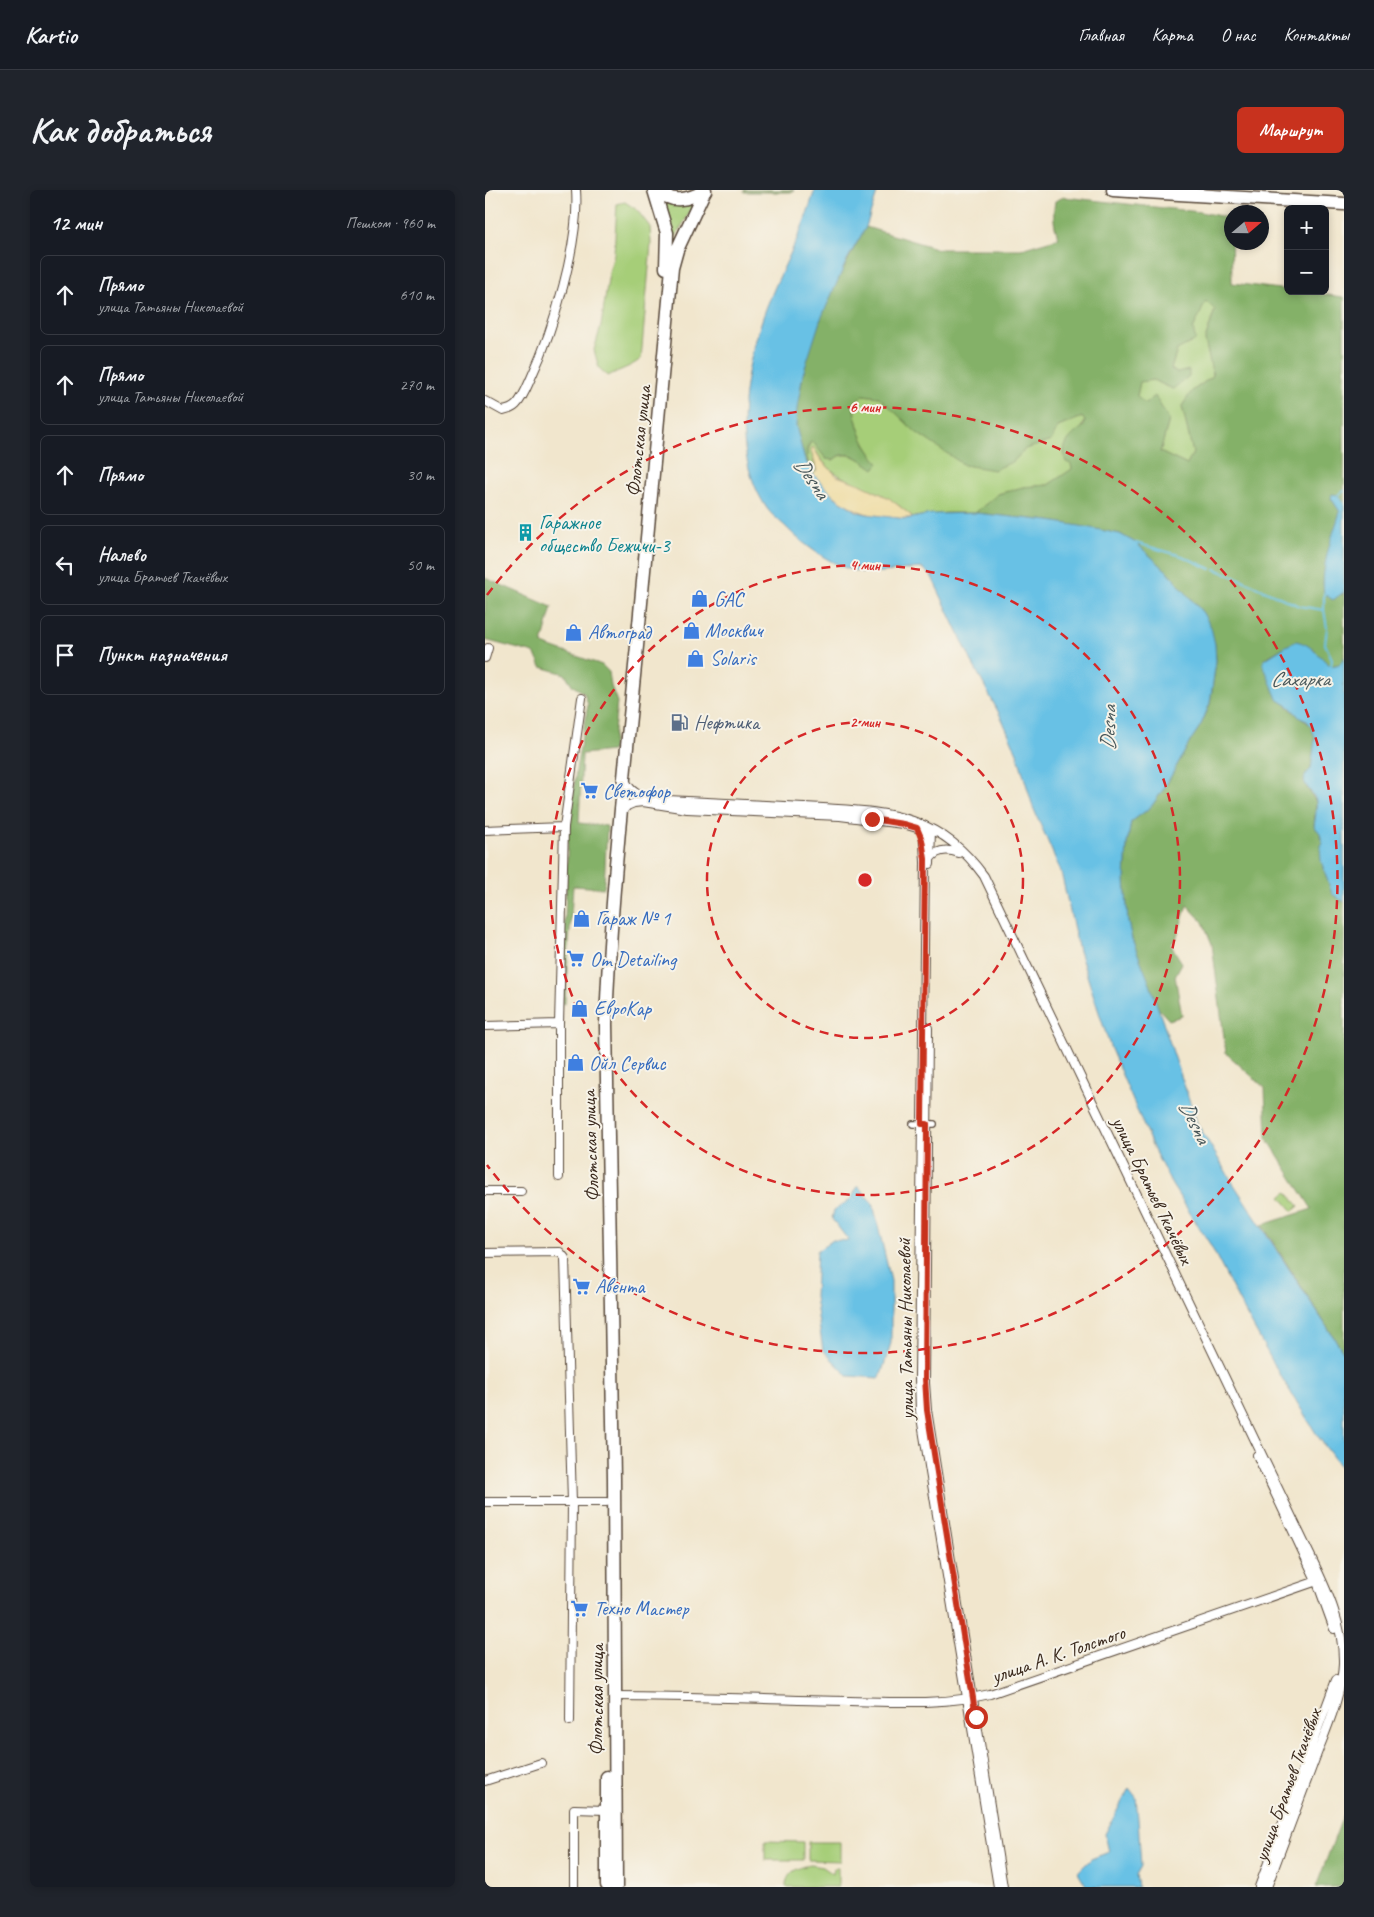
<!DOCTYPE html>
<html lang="ru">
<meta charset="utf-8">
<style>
:root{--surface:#171b24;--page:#20242c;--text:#f1f3f6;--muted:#9ea1a6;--line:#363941;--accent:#c8321e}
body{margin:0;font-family:Caveat,sans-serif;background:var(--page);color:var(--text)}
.controls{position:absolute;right:15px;top:15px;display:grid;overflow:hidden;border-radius:8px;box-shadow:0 2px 8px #0003}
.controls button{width:45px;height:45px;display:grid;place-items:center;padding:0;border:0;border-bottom:1px solid var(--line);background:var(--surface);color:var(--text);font:25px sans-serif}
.compass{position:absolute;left:739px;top:15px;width:45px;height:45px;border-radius:50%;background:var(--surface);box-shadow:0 2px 8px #0003;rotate:70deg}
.stop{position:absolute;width:15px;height:15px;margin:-11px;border:4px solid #c8321e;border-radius:50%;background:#fff}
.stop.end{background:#c8321e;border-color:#fff;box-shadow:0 1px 5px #0008}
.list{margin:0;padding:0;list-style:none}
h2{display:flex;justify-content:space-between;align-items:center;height:65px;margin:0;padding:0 20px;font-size:21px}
h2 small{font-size:16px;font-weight:400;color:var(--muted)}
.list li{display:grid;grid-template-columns:32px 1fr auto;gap:15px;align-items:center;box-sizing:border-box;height:80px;margin:0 10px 10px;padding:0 10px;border:1px solid var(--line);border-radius:8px}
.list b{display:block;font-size:19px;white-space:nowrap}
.list p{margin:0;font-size:16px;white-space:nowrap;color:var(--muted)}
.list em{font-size:16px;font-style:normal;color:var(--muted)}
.icon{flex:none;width:28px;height:28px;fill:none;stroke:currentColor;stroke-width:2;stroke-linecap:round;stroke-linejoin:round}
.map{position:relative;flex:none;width:859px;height:1697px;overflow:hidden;border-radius:8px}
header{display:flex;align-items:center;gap:30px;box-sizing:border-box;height:70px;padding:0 25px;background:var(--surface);border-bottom:1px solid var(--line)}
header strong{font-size:24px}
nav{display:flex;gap:28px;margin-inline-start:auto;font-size:18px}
.intro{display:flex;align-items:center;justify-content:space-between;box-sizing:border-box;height:120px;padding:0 30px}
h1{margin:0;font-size:35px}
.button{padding:12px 22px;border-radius:8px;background:var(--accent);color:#fff;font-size:18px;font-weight:700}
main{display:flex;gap:30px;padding:0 30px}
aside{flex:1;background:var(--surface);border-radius:8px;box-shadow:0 2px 8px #0003}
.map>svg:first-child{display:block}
</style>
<header>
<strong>Kartio</strong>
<nav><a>Главная</a><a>Карта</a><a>О нас</a><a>Контакты</a></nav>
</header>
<div class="intro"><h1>Как добраться</h1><a class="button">Маршрут</a></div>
<main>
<aside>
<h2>12 мин<small>Пешком · 960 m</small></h2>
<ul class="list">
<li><svg class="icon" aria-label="ahead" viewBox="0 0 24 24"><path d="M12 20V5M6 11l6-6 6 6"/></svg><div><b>Прямо</b><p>улица Татьяны Николаевой</p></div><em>610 m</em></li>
<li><svg class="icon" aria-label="ahead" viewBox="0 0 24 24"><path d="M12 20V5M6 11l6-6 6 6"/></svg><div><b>Прямо</b><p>улица Татьяны Николаевой</p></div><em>270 m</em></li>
<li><svg class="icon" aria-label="ahead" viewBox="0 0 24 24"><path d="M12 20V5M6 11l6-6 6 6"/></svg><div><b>Прямо</b></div><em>30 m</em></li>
<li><svg class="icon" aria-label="left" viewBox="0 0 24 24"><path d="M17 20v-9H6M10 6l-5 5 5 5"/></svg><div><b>Налево</b><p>улица Братьев Ткачёвых</p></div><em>50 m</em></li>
<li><svg class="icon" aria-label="arrive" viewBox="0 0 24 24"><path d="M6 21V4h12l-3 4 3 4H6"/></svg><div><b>Пункт назначения</b></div></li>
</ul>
</aside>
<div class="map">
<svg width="859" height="1697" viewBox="0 0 859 1697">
<rect width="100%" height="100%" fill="#f7f3e8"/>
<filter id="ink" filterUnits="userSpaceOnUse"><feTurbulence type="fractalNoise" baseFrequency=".02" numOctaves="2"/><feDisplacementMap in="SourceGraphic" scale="10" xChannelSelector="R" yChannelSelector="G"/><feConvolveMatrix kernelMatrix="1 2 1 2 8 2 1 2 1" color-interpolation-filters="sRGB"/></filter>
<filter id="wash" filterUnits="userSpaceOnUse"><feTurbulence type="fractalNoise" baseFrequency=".0096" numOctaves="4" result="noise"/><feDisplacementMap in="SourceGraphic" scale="20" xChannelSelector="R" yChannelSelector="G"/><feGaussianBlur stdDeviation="1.12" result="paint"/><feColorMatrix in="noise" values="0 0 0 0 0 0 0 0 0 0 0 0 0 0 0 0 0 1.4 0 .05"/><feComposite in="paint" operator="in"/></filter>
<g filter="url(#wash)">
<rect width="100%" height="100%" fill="#f1e6cd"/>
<path fill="#a6ce78" stroke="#707c4b" d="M176 8 210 13 188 51Z
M140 12 152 20 165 37 166 54 156 169C144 178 136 179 123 186L114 178 109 160 116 136 124 83 129 64 132 14Z
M720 111 730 119 720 150 728 186 707 201 697 216 708 263 702 275 675 262 684 230 670 207 659 214 652 206 655 191 668 190 688 199 692 183 686 179 692 160 708 139Z
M378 205 395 207 432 243 529 271 540 259 566 251 573 237 597 227 600 231 581 272 586 273 588 279 563 295 538 297 513 304 490 323H461L428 327C420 321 412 313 403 308 375 291 348 292 331 261L327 264 331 283 328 284C322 274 320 263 325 253L329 252 342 269 348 270C364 258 375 270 389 278L394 273C377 254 372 238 368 213Z
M802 1002 814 1016 808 1021 796 1007Z
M280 1651 318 1652V1670H280Z
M323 1652H355V1671L323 1670Z
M326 1675 338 1677 348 1684 349 1678H353V1697H301C301 1682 313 1677 326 1675Z"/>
<path fill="#84b168" stroke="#606e43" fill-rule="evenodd" d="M259 0H309L306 2H259Z
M579 7 715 22 746 28 747 93 859 107V314L853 305 846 308 855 322 845 355 838 394 857 405 859 402V467L855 474 846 476 836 468 828 458 801 456 779 469 792 509C803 515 805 519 814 527 821 533 829 533 830 547 831 557 827 569 826 579L821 584V596L831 612 829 636 835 643 847 703 859 712V1163L777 1035 827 1019 782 948 780 898 741 863 727 754 718 732 702 715 692 746 686 755 697 773 690 786 697 826 684 830 673 818 647 749 643 732 640 689 642 654 646 632 666 617 680 597 706 550 716 535 725 514 731 471 730 454 718 423 683 382 651 353 635 344 565 331 490 323 513 304 538 297 563 295 587 279 586 274 581 272C574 255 587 245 599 236L600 231 597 227 573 237 566 251 540 259 529 271 509 280 479 275 432 243 394 207 378 205 368 213C372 238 377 254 394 273L389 279C375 270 364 257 348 270L341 269 328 252 325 253 322 259 323 276C318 263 312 249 311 236 310 224 313 212 315 201 325 143 352 88 381 37L454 59H536L574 48C568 36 568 24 570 11ZM721 111 730 120 720 150 728 186 707 201 697 216 708 263 702 275 675 262 684 230 670 206 660 214 652 206 655 192 668 190 688 199 704 186V180L692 183 686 179 692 160 711 150 708 139Z
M0 388 67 417 57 454 117 475 124 482 126 496 132 512 127 561 97 564 94 633 122 636 119 698 88 696 80 814 77 813 83 642 92 574 103 515 99 503 88 496 80 484 56 477 49 463 0 450Z
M858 1626 859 1697H831Z"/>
<path fill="#eeda9e" stroke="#94825e" d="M328 257 337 271 352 286 375 294 404 308 428 327H433C388 333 356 319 328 284L332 281 326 260Z"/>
<path fill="#68c1e5" stroke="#527682" d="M330 0H393L381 37 362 70 335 131 318 184 312 219 311 236 319 267 328 284 350 307 373 322 382 324 421 329 446 324 491 323 565 331 601 337 635 344 651 353 683 382 718 423 726 437 730 454 731 471 725 513 716 535 706 550 680 597 666 617 646 632 642 654 640 689 643 732 647 749 665 794 712 933 746 990 859 1163V1282L832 1245 794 1183 755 1113 725 1054 687 995 669 960 626 859 594 761 576 682 548 617 532 563 517 529 489 476 447 387 438 378C417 379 397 384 377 382 351 379 318 355 300 336 294 330 286 325 281 317 243 258 259 178 282 116 293 87 308 61 319 32 323 22 326 11 330 0Z
M847 304 853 305 859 314V402L848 410 839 404C835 378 847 347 855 322L846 308Z
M811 451C827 454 834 467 846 476L855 474 859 467V712L847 704 836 671 835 655 837 653 835 643 829 636C830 629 832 618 831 611 827 598 810 593 826 579L830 548 826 536 822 531 815 528 805 517 792 509 778 474 779 470 801 456Z
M373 996 388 1014 406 1091V1153L395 1188 363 1186 338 1160 330 1107 332 1061 348 1050 364 1051 347 1029 349 1020 366 1009Z
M644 1598 651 1607 653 1629 656 1676 651 1685 653 1697H602L593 1682 606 1669 624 1662 620 1644Z"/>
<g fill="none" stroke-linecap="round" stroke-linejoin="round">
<path stroke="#68c1e5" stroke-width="2" d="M853 305 859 301
M651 353 697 366 726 379
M730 379 753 388 814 416 839 420
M839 404V420L842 438 840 454 847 469 846 476"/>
</g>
</g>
<g filter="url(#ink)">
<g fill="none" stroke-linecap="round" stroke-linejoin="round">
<defs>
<path id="pedestrian" d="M428 934H449"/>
<path id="minor" d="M0 211 18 221C23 220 27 219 31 215 38 208 42 197 46 188 68 141 95 52 91 0
M0 468 3 458
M140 590C148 608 165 608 183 610 234 613 286 615 338 618 367 620 400 621 428 631 459 642 480 660 499 686L827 1369C843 1402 859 1437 858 1474 857 1505 841 1540 830 1569 814 1612 798 1654 782 1697
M137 622 142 616 149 613 158 612 202 619 355 626 418 634 432 638
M438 635 440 672 434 1188 435 1221 513 1697
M0 640 79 637
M445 669C452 659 463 659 474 663
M445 674 446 639
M0 836 74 834
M443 838 440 1193 442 1220 518 1697
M74 987V834L79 637 97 508
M0 1001H36
M0 1063 75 1062 80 1068 87 1312 85 1531
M772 1265 832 1392 849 1439
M0 1312H121
M130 1506C208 1506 287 1510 365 1511 412 1512 459 1515 505 1504L835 1390
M0 1591 56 1573
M89 1697V1619L121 1620
M774 1697 851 1490"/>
<path id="primary" d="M169 0 182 43 181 78
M172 0C187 15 204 9 220 1
M628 0 859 14
M122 1587V1695
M131 1697 129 1288 121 834C125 721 137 608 148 496 162 357 175 218 187 78L192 60 220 0"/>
</defs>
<use href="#pedestrian" stroke="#564638" stroke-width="8"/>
<use href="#minor" stroke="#564638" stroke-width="10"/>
<use href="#primary" stroke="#564638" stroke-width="15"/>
<use href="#pedestrian" stroke="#fff" stroke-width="5.5"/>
<use href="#minor" stroke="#fff" stroke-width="8"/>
<use href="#primary" stroke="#fff" stroke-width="12"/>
</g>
</g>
<g fill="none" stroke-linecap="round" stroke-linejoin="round" filter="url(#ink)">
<path stroke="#c8321e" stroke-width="6" d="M387 629 418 634 432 638 437 650 440 669 437 934H442L440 1188 442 1220 491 1527"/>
</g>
<g fill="none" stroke="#d62828" stroke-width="2.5" stroke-dasharray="9 6">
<circle cx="380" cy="690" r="158"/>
<circle cx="380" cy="690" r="315"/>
<path d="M2 405A473 473 0 1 1 2 975"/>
</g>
<defs>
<symbol id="building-bare" viewBox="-9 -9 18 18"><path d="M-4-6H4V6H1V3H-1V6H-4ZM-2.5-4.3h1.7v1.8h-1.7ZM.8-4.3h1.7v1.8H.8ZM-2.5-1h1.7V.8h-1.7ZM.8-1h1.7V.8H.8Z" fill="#0f9aa8" stroke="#f7f3e8" stroke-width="2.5" paint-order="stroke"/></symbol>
<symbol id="shop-bare" viewBox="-9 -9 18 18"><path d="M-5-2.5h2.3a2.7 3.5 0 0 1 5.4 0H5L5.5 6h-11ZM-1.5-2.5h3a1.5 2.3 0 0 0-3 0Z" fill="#3f7fe0" stroke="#f7f3e8" stroke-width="2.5" paint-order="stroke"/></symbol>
<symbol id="fuel-bare" viewBox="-9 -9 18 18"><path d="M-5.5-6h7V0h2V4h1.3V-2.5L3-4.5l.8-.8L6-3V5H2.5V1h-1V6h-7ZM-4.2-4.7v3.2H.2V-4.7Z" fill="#5c6f8a" stroke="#f7f3e8" stroke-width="2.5" paint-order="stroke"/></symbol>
<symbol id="supermarket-bare" viewBox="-9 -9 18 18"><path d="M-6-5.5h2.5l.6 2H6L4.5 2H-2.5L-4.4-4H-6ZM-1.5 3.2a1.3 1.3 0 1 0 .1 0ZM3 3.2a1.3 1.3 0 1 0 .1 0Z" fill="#3f7fe0" stroke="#f7f3e8" stroke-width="2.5" paint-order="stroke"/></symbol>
</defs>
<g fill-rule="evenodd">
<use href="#building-bare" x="28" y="330" width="25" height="25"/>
<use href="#shop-bare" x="202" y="396" width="25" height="25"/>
<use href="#shop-bare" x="194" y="428" width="25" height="25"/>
<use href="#shop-bare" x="76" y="430" width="25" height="25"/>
<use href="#shop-bare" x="198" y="456" width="25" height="25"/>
<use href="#fuel-bare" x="182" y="520" width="25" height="25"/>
<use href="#supermarket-bare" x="92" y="588" width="25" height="25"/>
<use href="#shop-bare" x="84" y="716" width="25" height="25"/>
<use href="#supermarket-bare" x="78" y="756" width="25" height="25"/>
<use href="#shop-bare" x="82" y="806" width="25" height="25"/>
<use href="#shop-bare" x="78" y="860" width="25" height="25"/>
<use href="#supermarket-bare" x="84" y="1084" width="25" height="25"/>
<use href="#supermarket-bare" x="82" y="1406" width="25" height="25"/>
</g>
<g text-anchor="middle" stroke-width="4" stroke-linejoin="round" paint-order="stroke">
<g font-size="20" fill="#3b2a1e" stroke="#f7f3e8">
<text transform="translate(153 251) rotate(-84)" y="7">Флотская улица</text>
<text transform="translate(105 956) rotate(-92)" y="7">Флотская улица</text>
<text transform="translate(668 1000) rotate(64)" y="7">улица Братьев Ткачёвых</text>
<text transform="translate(420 1139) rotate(-91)" y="7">улица Татьяны Николаевой</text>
<text transform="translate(573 1464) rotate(-19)" y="7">улица А. К. Толстого</text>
<text transform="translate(111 1510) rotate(-90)" y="7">Флотская улица</text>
<text transform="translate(802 1595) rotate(-70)" y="7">улица Братьев Ткачёвых</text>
</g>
<g font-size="20" fill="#0d838f" stroke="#f7f3e8" text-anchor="start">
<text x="54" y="339">Гаражное<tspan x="54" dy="23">общество Бежичи-3</tspan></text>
</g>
<g font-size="20" fill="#366cbe" stroke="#f7f3e8" text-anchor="start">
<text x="229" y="416">GAC</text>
<text x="220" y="447">Москвич</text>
<text x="103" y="449">Автоград</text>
<text x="225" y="475">Solaris</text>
<text x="118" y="608">Светофор</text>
<text x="111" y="735">Гараж № 1</text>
<text x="105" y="776">Om Detailing</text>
<text x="109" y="825">ЕвроКар</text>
<text x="104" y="880">Ойл Сервис</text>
<text x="110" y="1103">Авента</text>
<text x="109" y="1425">Техно Мастер</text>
</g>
<g font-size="20" fill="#4e5e75" stroke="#f7f3e8" text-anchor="start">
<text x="209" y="539">Нефтика</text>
</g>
<g font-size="21" font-style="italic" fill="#48575a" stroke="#f7f3e8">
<text transform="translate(327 288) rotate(55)" y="7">Desna</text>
<text x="815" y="496">Сахарка</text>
<text transform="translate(623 538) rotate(-88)" y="7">Desna</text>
<text transform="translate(710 932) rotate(64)" y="7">Desna</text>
</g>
</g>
<circle cx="380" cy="690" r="8" fill="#d62828" stroke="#f7f3e8" stroke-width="2.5"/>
<g font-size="15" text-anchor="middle" font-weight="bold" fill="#d62828" stroke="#f7f3e8" stroke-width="4" stroke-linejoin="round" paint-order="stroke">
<text x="380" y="222">6 мин</text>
<text x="380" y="380">4 мин</text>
<text x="380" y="537">2 мин</text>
</g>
</svg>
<div class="controls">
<button>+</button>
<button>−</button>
</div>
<svg class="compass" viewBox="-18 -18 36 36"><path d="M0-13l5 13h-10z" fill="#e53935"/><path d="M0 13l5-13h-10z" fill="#9ea1a6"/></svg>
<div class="stop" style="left:491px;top:1527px"></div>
<div class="stop end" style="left:387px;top:629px"></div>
</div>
</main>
